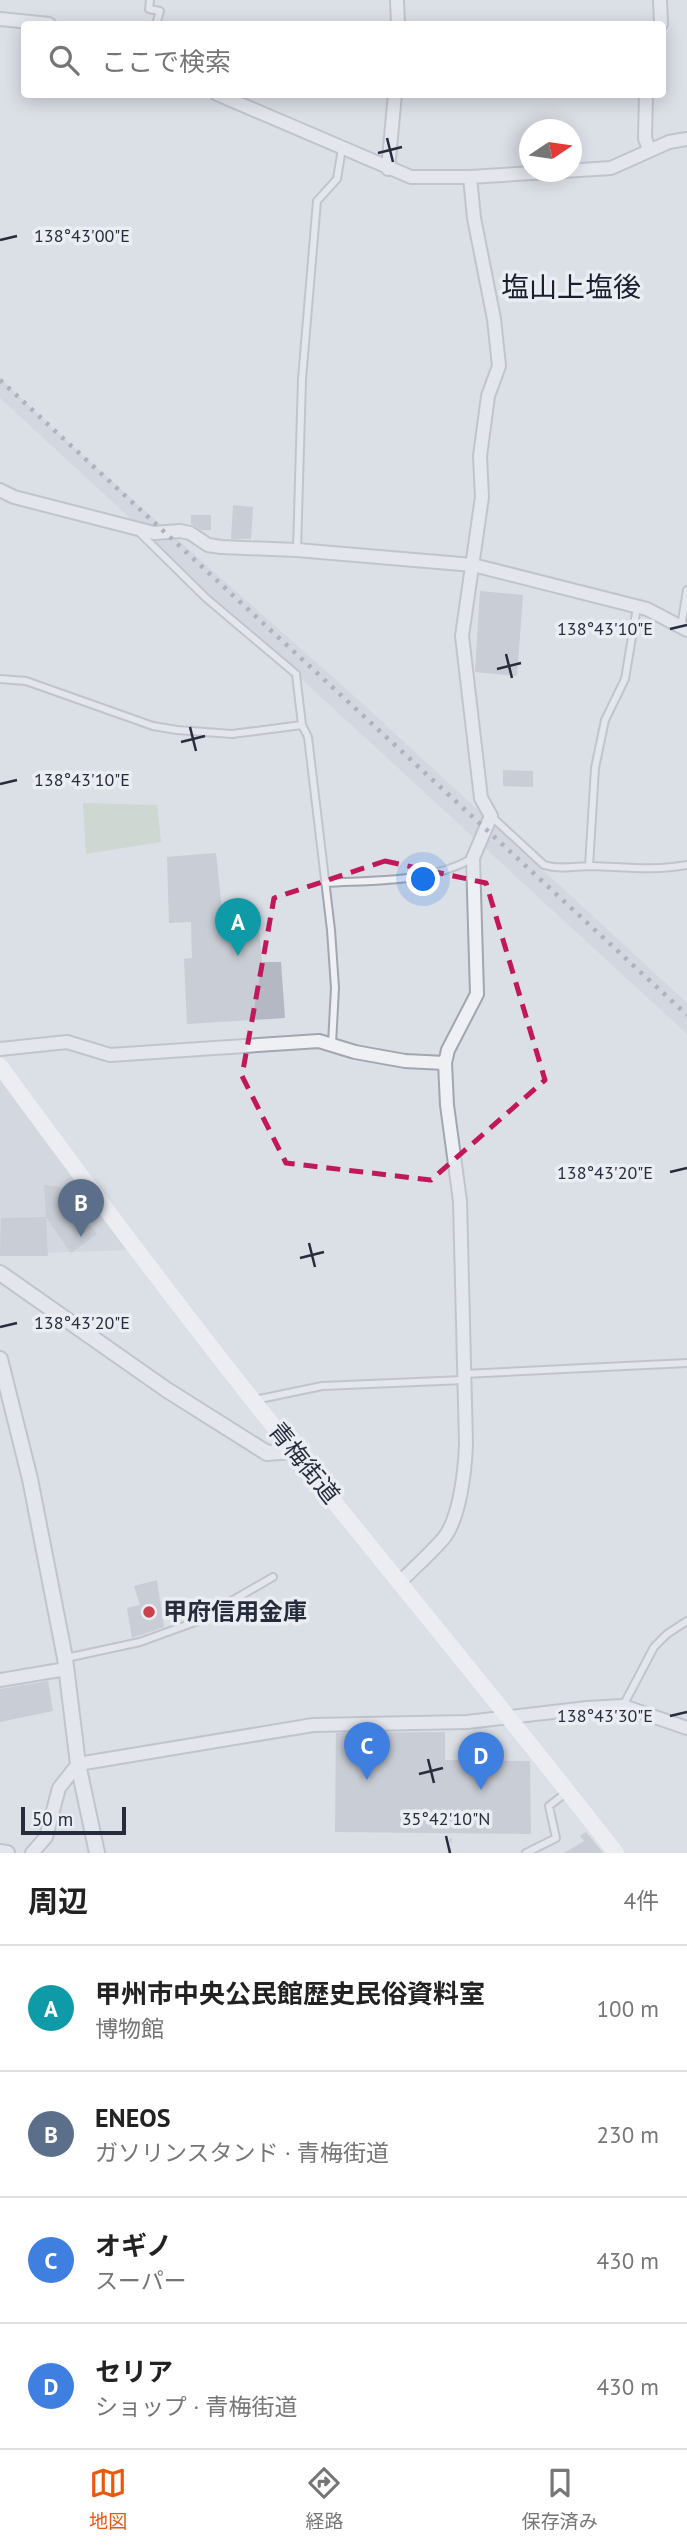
<!DOCTYPE html>
<html lang="ja">
<meta charset="utf-8">
<style>
:root{--surface:#fff;--page:#f6f6f6;--text:#222;--muted:#767676;--line:#e0e0e0;--accent:#ea580c}
body{margin:0;font-family:"PT Sans","Noto Sans JP",sans-serif;background:var(--page);color:var(--text)}
.compass{position:absolute;left:519px;top:119px;width:63px;height:63px;border-radius:50%;background:var(--surface);box-shadow:0 4px 18px #0003;rotate:77deg}
.scale{position:absolute;left:21px;bottom:18px;width:105px;box-sizing:border-box;padding-left:7px;border:4px solid #262c3b;border-top:0;font-size:19px;line-height:24px;white-space:nowrap;color:#262c3b;-webkit-text-stroke:5px #eaeef3;paint-order:stroke}
.you{position:absolute;left:424px;top:880px;width:24px;height:24px;margin:-18px;border:5px solid #fff;border-radius:50%;background:#1a73e8;box-shadow:0 0 0 10px #1a73e833}
.badge{display:grid;place-items:center;width:46px;height:46px;border-radius:50%;background:var(--accent);color:#fff;font-size:23px;font-weight:700}
.pin{position:absolute;translate:-50% -58px;filter:drop-shadow(0 2px 4px #0008)}
.pin::after{content:'';position:absolute;top:37px;width:24px;height:21px;background:inherit;clip-path:polygon(0 0,100% 0,50% 100%)}
.list{margin:0;padding:0;list-style:none}
h2{display:flex;justify-content:space-between;align-items:center;height:91px;margin:0;padding:0 28px;font-size:30px}
h2 small{font-size:23px;font-weight:400;color:var(--muted)}
.list li{display:grid;grid-template-columns:46px 1fr auto;gap:21px;align-items:center;box-sizing:border-box;height:126px;padding:0 28px;border-top:2px solid var(--line)}
.list b{display:block;font-size:26px;white-space:nowrap}
.list p{margin:0;font-size:23px;white-space:nowrap;color:var(--muted)}
.list em{font-size:23px;font-style:normal;color:var(--muted)}
.icon{flex:none;width:38px;height:38px;fill:none;stroke:currentColor;stroke-width:2;stroke-linecap:round;stroke-linejoin:round}
.map{position:relative;flex:none;width:687px;height:1853px;overflow:hidden}
.search{position:absolute;background:var(--surface);box-shadow:0 4px 18px #0003;left:21px;right:21px;top:21px;height:77px;display:flex;align-items:center;gap:18px;box-sizing:border-box;padding:0 24px;border-radius:7px;color:var(--muted);font-size:26px}
.sheet{height:595px;background:var(--surface)}
nav{display:flex;justify-content:space-around;align-items:center;box-sizing:border-box;height:98px;border-top:2px solid var(--line);background:var(--surface);font-size:19px;color:var(--muted)}
nav a{display:grid;justify-items:center;gap:4px}
nav .on{color:var(--accent)}
.map>svg:first-child{display:block}
</style>
<div class="map">
<svg width="687" height="1853" viewBox="0 0 687 1853">
<rect width="100%" height="100%" fill="#dbdfe6"/>
<path fill="#caced7" d="M0 378 52 428 363 704 687 1003V1034L296 674 206 598 129 517 0 398Z
M0 1066 135 1250 0 1254Z"/>
<path fill="#c0cfbd" d="M83 803 157 805 161 842 86 854Z"/>
<path fill="#b3b8c2" d="M233 505 253 507 251 539H231Z
M191 515H211V530H201L191 524Z
M480 591 523 595 517 676 475 672Z
M503 770 533 771V787L503 786Z
M216 853 222 910 257 909 262 962H281L285 1018 187 1024 184 959 192 958 191 922 169 923 167 857Z
M44 1185 61 1187 97 1234 71 1253 46 1217Z
M46 1217 48 1256H0L1 1218Z
M157 1580 164 1627 132 1638 127 1608 140 1605 134 1586Z
M48 1681 53 1711 0 1722V1689Z
M445 1732V1760L530 1761 531 1834 335 1832 336 1733Z
M586 1832 603 1853H564L584 1841 580 1836Z"/>
<g fill="none" stroke-linecap="round" stroke-linejoin="round">
<defs>
<path id="service" d="M150 0 149 9 160 11 156 24
M297 550 302 379 317 201 337 179 342 148
M681 627 687 590
M0 679 26 681 153 726 177 730 232 734 302 725 296 674 206 598 139 532
M302 725 308 737 331 930 335 988 332 1044
M491 816 544 865C560 870 576 866 593 866 624 867 656 871 687 865
M589 866 595 768 605 720 625 679 637 607
M325 883C373 880 430 883 473 858
M464 1374 687 1363
M255 1400 322 1386 464 1380
M66 1658 140 1642 195 1622 273 1577
M623 1706 654 1647 667 1634 687 1621
M526 1853 556 1838 549 1806 567 1792"/>
<path id="minor" d="M397 0 398 24
M660 0 661 24
M0 19 49 24
M217 94 411 177H470L611 168 669 142 687 139
M646 94 645 138 649 150
M388 169 395 94
M0 490 14 497 154 533 180 531 190 533 208 545 221 547 297 550 473 565 647 609 687 630
M0 1049 67 1042 110 1055 319 1041 355 1052 405 1061 445 1063
M400 1582C414 1568 430 1554 443 1539 460 1519 465 1470 466 1444L460 1201 447 1105 445 1063 448 1050 477 994 473 858 491 816 481 798 462 636 482 497 480 456 488 396 499 366 494 319 474 218 470 177
M0 1680 66 1669
M32 1853 46 1837 59 1788 78 1764 313 1725 467 1722 587 1708 623 1706 687 1728"/>
<path id="tertiary" d="M0 1273 167 1390 267 1453 293 1451
M0 1359 30 1479 65 1658 78 1764 97 1853
M0 1852 7 1853"/>
</defs>
<use href="#service" stroke="#a1a6af" stroke-width="10"/>
<use href="#minor" stroke="#a1a6af" stroke-width="16"/>
<use href="#tertiary" stroke="#a1a6af" stroke-width="18"/>
<path stroke="#babdc4" stroke-width="2.5" stroke-dasharray="5 5" stroke-linecap="butt" d="M450 1853 451 1833"/>
<use href="#service" stroke="#eef0f4" stroke-width="6"/>
<use href="#minor" stroke="#eef0f4" stroke-width="12"/>
<use href="#tertiary" stroke="#eef0f4" stroke-width="14"/>
<path stroke="#fff" stroke-width="16" d="M0 1066C96 1197 193 1327 295 1453 402 1587 511 1718 616 1853"/>
<path stroke="#757d8f" stroke-width="4.5" stroke-dasharray="3.5 7" stroke-linecap="butt" d="M0 380 687 1015"/>
</g>
<path d="M0 0H687V1853H0ZM385 861 486 883 545 1080 431 1180 286 1163 242 1076 274 898Z" fill="#dbdfe6" fill-opacity=".55" fill-rule="evenodd"/>
<path fill="none" stroke="#c2185b" stroke-width="5" stroke-dasharray="14 9" stroke-linejoin="round" d="M385 861 486 883 545 1080 431 1180 286 1163 242 1076 274 898Z"/>
<path fill="none" stroke="#262c3b" stroke-width="2.5" d="M387 138 393 162M378 153 402 147M0 240 17 236M670 629 687 625M506 654 512 678M497 669 521 663M190 727 196 751M181 742 205 736M0 784 17 780M670 1172 687 1168M309 1243 315 1267M300 1258 324 1252M0 1327 17 1323M670 1716 687 1712M428 1759 434 1783M419 1774 443 1768M446 1836 450 1853"/>
<circle fill="#ca414d" stroke="#eaeef3" stroke-width="2.5" cx="149" cy="1612" r="7"/>
<g text-anchor="middle" stroke-width="7" stroke-linejoin="round" paint-order="stroke">
<g font-size="24" fill="#262c3b" stroke="#eaeef3">
<text transform="translate(304 1463) rotate(51)" y="8">青梅街道</text>
</g>
<g font-size="24" font-weight="bold" fill="#262c3b" stroke="#eaeef3" text-anchor="start">
<text x="163" y="1620">甲府信用金庫</text>
</g>
<g font-size="28" fill="#181e2c" stroke="#eaeef3">
<text x="571" y="297">塩山上塩後</text>
</g>
</g>
<g font-size="18" text-anchor="middle" fill="#262c3b" stroke="#eaeef3" stroke-width="7" stroke-linejoin="round" paint-order="stroke">
<text x="82" y="242">138°43'00"E</text>
<text x="605" y="635">138°43'10"E</text>
<text x="82" y="786">138°43'10"E</text>
<text x="605" y="1179">138°43'20"E</text>
<text x="82" y="1329">138°43'20"E</text>
<text x="605" y="1722">138°43'30"E</text>
<text x="446" y="1825">35°42'10"N</text>
</g>
</svg>
<svg class="compass" viewBox="-18 -18 36 36"><path d="M0-13l5 13h-10z" fill="#e53935"/><path d="M0 13l5-13h-10z" fill="#767676"/></svg>
<div class="scale">50 m</div>
<div class="you"></div>
<div class="pin badge" style="left:238px;top:956px;background:#0f9aa8">A</div>
<div class="pin badge" style="left:81px;top:1237px;background:#5c6f8a">B</div>
<div class="pin badge" style="left:367px;top:1780px;background:#3f7fe0">C</div>
<div class="pin badge" style="left:481px;top:1790px;background:#3f7fe0">D</div>
<div class="search"><svg class="icon" aria-label="search" viewBox="0 0 24 24"><circle cx="10" cy="10" r="6"/><path d="M15 15l6 6"/></svg>ここで検索</div>
</div>
<section class="sheet">
<h2>周辺<small>4件</small></h2>
<ul class="list">
<li><span class="badge" style="background:#0f9aa8">A</span><div><b>甲州市中央公民館歴史民俗資料室</b><p>博物館</p></div><em>100 m</em></li>
<li><span class="badge" style="background:#5c6f8a">B</span><div><b>ENEOS</b><p>ガソリンスタンド · 青梅街道</p></div><em>230 m</em></li>
<li><span class="badge" style="background:#3f7fe0">C</span><div><b>オギノ</b><p>スーパー</p></div><em>430 m</em></li>
<li><span class="badge" style="background:#3f7fe0">D</span><div><b>セリア</b><p>ショップ · 青梅街道</p></div><em>430 m</em></li>
</ul>
</section>
<nav>
<a class="on"><svg class="icon" aria-label="map" viewBox="0 0 24 24"><path d="M3 6l6-2 6 2 6-2v14l-6 2-6-2-6 2zM9 4v14M15 6v14"/></svg>地図</a>
<a><svg class="icon" aria-label="directions" viewBox="0 0 24 24"><path d="M12 3l9 9-9 9-9-9zM9 14v-3h6M13 9l2 2-2 2"/></svg>経路</a>
<a><svg class="icon" aria-label="saved" viewBox="0 0 24 24"><path d="M7 4h10v16l-5-4-5 4z"/></svg>保存済み</a>
</nav>
